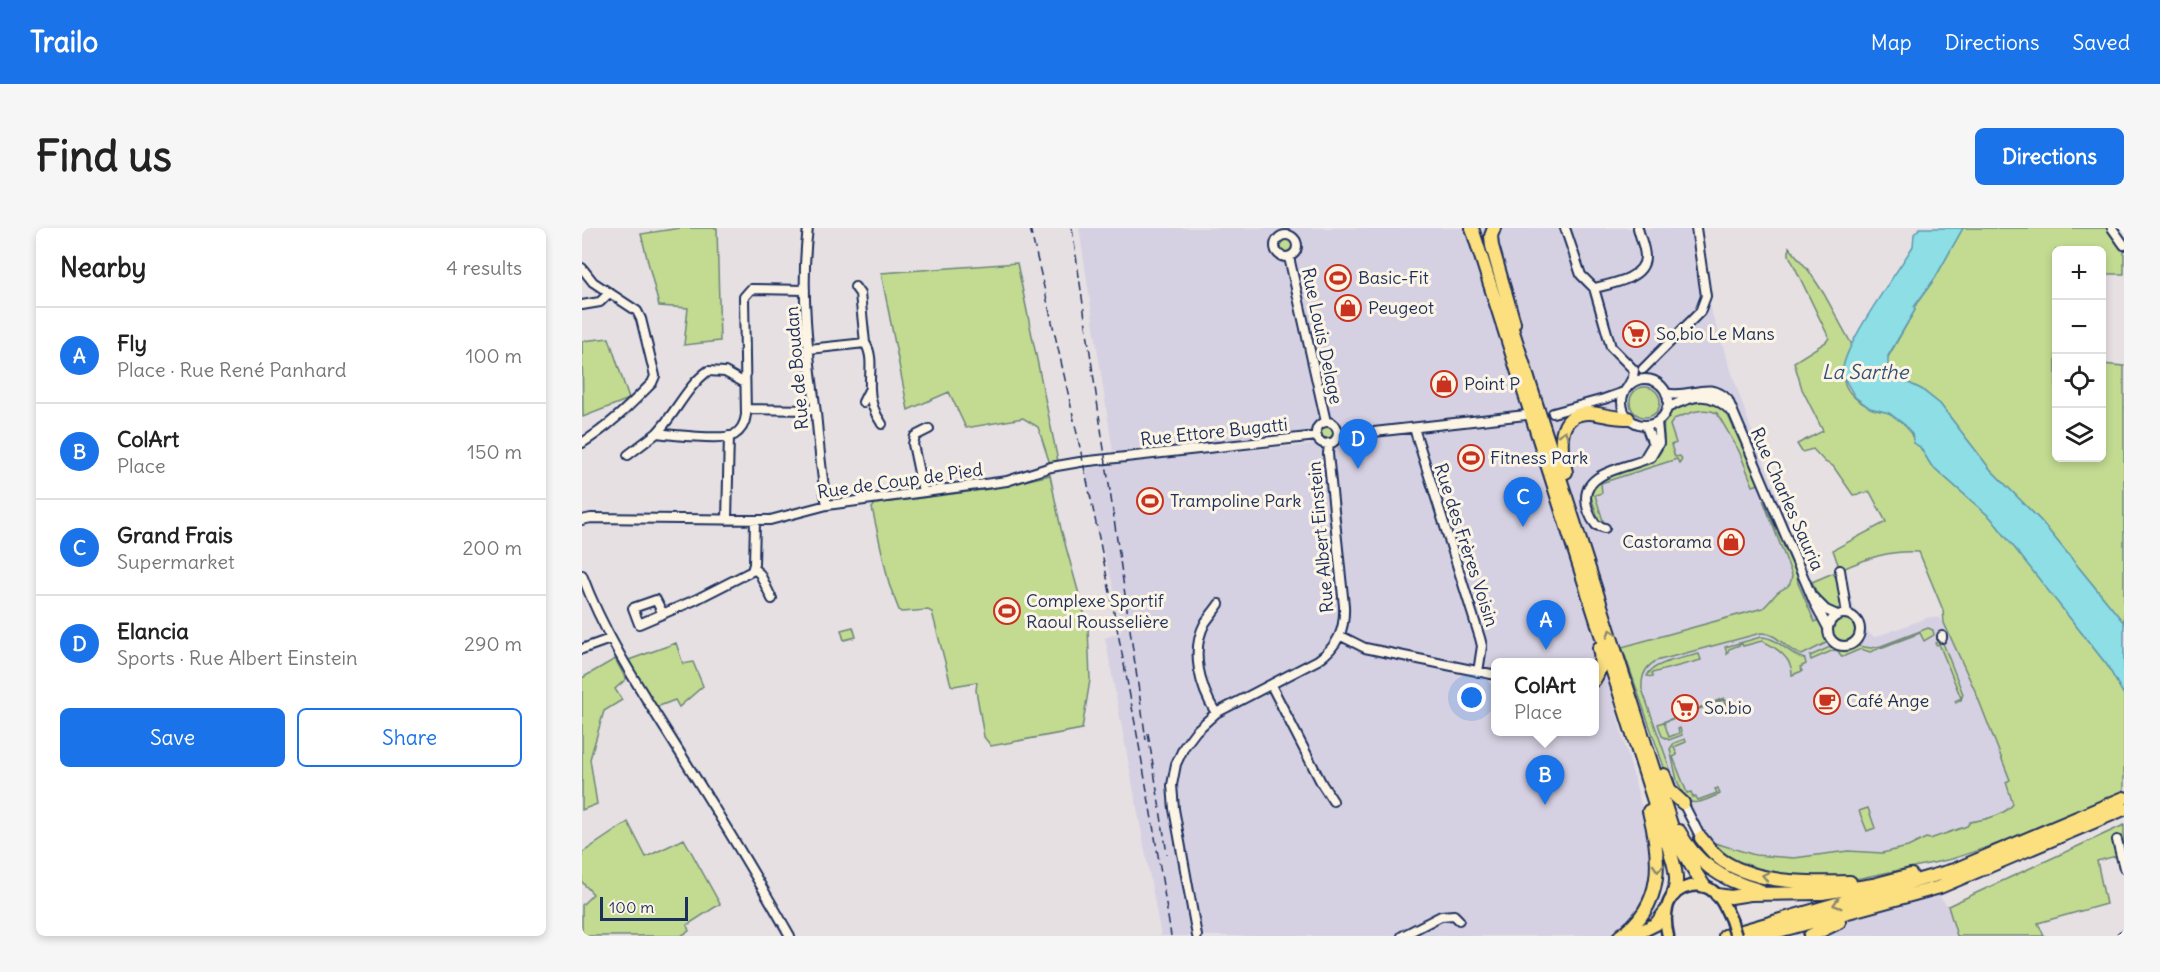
<!DOCTYPE html>
<meta charset="utf-8">
<style>
:root{--surface:#fff;--page:#f6f6f6;--text:#222;--muted:#767676;--line:#e0e0e0;--accent:#1a73e8}
body{margin:0;font-family:Delius,sans-serif;background:var(--page);color:var(--text)}
.controls{position:absolute;right:18px;top:18px;display:grid;overflow:hidden;border-radius:9px;box-shadow:0 3px 9px #0003}
.controls button{width:54px;height:54px;display:grid;place-items:center;padding:0;border:0;border-bottom:2px solid var(--line);background:var(--surface);color:var(--text);font:30px sans-serif}
.scale{position:absolute;left:18px;bottom:15px;width:88px;box-sizing:border-box;padding-left:6px;border:3px solid #1b2f5e;border-top:0;font-size:16px;line-height:21px;white-space:nowrap;color:#1b2f5e;-webkit-text-stroke:4px #fcf5e5;paint-order:stroke}
.you{position:absolute;left:890px;top:470px;width:21px;height:21px;margin:-15px;border:4px solid #fff;border-radius:50%;background:#1a73e8;box-shadow:0 0 0 9px #1a73e833}
.badge{display:grid;place-items:center;width:39px;height:39px;border-radius:50%;background:var(--accent);color:#fff;font-size:20px;font-weight:700}
.pin{position:absolute;translate:-50% -50px;filter:drop-shadow(0 2px 3px #0008)}
.pin::after{content:'';position:absolute;top:32px;width:21px;height:18px;background:inherit;clip-path:polygon(0 0,100% 0,50% 100%)}
.popup{position:absolute;left:909px;top:430px;width:108px;height:78px;box-sizing:border-box;display:grid;place-content:center;border-radius:9px;background:var(--surface);filter:drop-shadow(0 2px 4px #0005);font-size:20px;white-space:nowrap;color:var(--muted)}
.popup b{font-size:22px;color:var(--text)}
.popup::after{content:'';position:absolute;left:50%;top:100%;margin-left:-12px;border:12px solid transparent;border-top-color:var(--surface)}
.list{margin:0;padding:0;list-style:none}
h2{display:flex;justify-content:space-between;align-items:center;height:78px;margin:0;padding:0 24px;font-size:26px}
h2 small{font-size:20px;font-weight:400;color:var(--muted)}
.list li{display:grid;grid-template-columns:39px 1fr auto;gap:18px;align-items:center;box-sizing:border-box;height:96px;padding:0 24px;border-top:2px solid var(--line)}
.list b{display:block;font-size:22px;white-space:nowrap}
.list p{margin:0;font-size:20px;white-space:nowrap;color:var(--muted)}
.list em{font-size:20px;font-style:normal;color:var(--muted)}
.actions{display:flex;gap:12px;padding:18px 24px}
.actions a{flex:1;padding:14px 0;border:2px solid var(--accent);border-radius:9px;text-align:center;font-size:21px;color:var(--accent)}
.actions .main{background:var(--accent);color:#fff}
.icon{flex:none;width:33px;height:33px;fill:none;stroke:currentColor;stroke-width:2;stroke-linecap:round;stroke-linejoin:round}
.map{position:relative;flex:none;width:1542px;height:708px;overflow:hidden;border-radius:9px}
header{display:flex;align-items:center;gap:36px;box-sizing:border-box;height:84px;padding:0 30px;background:var(--accent);color:#fff}
header strong{font-size:28px}
nav{display:flex;gap:33px;margin-inline-start:auto;font-size:21px}
.intro{display:flex;align-items:center;justify-content:space-between;box-sizing:border-box;height:144px;padding:0 36px}
h1{margin:0;font-size:42px}
.button{padding:15px 27px;border-radius:9px;background:var(--accent);color:#fff;font-size:21px;font-weight:700}
main{display:flex;gap:36px;padding:0 36px}
aside{flex:1;background:var(--surface);border-radius:9px;box-shadow:0 3px 9px #0003}
.map>svg:first-child{display:block}
</style>
<header>
<strong>Trailo</strong>
<nav><a>Map</a><a>Directions</a><a>Saved</a></nav>
</header>
<div class="intro"><h1>Find us</h1><a class="button">Directions</a></div>
<main>
<aside>
<h2>Nearby<small>4 results</small></h2>
<ul class="list">
<li><span class="badge">A</span><div><b>Fly</b><p>Place · Rue René Panhard</p></div><em>100 m</em></li>
<li><span class="badge">B</span><div><b>ColArt</b><p>Place</p></div><em>150 m</em></li>
<li><span class="badge">C</span><div><b>Grand Frais</b><p>Supermarket</p></div><em>200 m</em></li>
<li><span class="badge">D</span><div><b>Elancia</b><p>Sports · Rue Albert Einstein</p></div><em>290 m</em></li>
</ul>
<div class="actions"><a class="main">Save</a><a>Share</a></div>
</aside>
<div class="map">
<svg width="1542" height="708" viewBox="0 0 1542 708">
<rect width="100%" height="100%" fill="#e6e0e3"/>
<filter id="ink" filterUnits="userSpaceOnUse"><feTurbulence type="fractalNoise" baseFrequency=".0167" numOctaves="2"/><feDisplacementMap in="SourceGraphic" scale="12" xChannelSelector="R" yChannelSelector="G"/><feConvolveMatrix kernelMatrix="1 2 1 2 8 2 1 2 1" color-interpolation-filters="sRGB"/></filter>
<g filter="url(#ink)">
<path fill="#d6d1e2" fill-rule="evenodd" d="M497 0H1114L1124 68 1168 198 1228 350 1195 365 1191 372 1181 380 1040 419 956 196 1072 624 1070 664 1042 701 1031 708H579L523 410 539 404 531 357 515 302 501 233 527 230 531 234 728 217 734 209 724 204 531 225ZM746 194 752 196 757 203 752 213 743 215 736 211 734 204 738 197ZM914 434H1012V504H914Z
M1230 354 1239 371 1248 380 1268 367 1272 380 1280 389 1287 406 1293 409 1347 389 1358 390 1364 398 1394 465 1428 552 1424 554 1431 572 1427 581 1348 611H1342L1326 619 1296 625 1257 624 1258 632 1244 634 1242 626 1222 629 1221 632 1212 638 1184 635V627L1174 626 1173 629 1170 628V625L1126 613 1090 562 1044 432 1193 377Z
M1357 668 1366 678 1375 708H1237L1271 691Z"/>
<path fill="#c2db91" stroke="#6e8578" stroke-width="1.5" d="M98 0H135L138 113 102 117 106 80 77 78 59 6Z
M1381 0H1528L1542 22V46H1520V22H1474V230H1520V136L1542 138V395L1459 293 1408 241 1358 176 1339 161 1310 147 1305 138V131L1333 82 1332 79 1353 50Z
M696 17a7 7 0 1 1 14 0a7 7 0 1 1-14 0Z
M1207 19 1227 43 1242 66 1270 117C1253 146 1260 167 1291 181 1296 183 1301 183 1305 184 1317 189 1330 202 1332 215L1338 219 1349 237 1409 290 1525 437 1542 467V567L1421 614 1370 631 1279 650 1248 651 1185 647 1149 635 1126 613 1173 627 1212 630 1266 623 1300 625 1326 619 1344 610 1348 611 1385 598 1388 594C1401 592 1423 587 1431 576L1424 554 1428 552 1394 465 1362 395 1361 382 1337 324C1307 322 1286 330 1258 342L1251 322 1304 294 1288 264 1271 267 1251 238 1243 234 1231 221 1220 224 1215 216 1241 203 1220 161 1212 134 1244 114 1247 110 1207 27Z
M435 35 477 238 469 239 456 199 441 190 384 200 367 164 326 182 299 45Z
M27 110 47 171 1 189 0 113Z
M1048 174a15 15 0 1 1 30 0a15 15 0 1 1-30 0Z
M1119 172 1131 173 1143 181 1177 256 1171 258 1157 223 1135 185C1121 178 1105 186 1092 191L1088 197 1094 215 1089 217 1093 229 1098 228 1100 231 1097 235 1095 231 1019 255 1020 265 1013 267 1022 296 1018 295 1009 269 1012 258C1028 242 1057 244 1074 229 1098 208 1055 186 1119 172Z
M738 203a7 7 0 1 1 14 0a7 7 0 1 1-14 0Z
M468 247 479 301 506 399 508 452 500 501 409 518 402 509 394 462 395 454 372 458 369 457 350 384 346 382 319 384 317 382 307 356 290 280 293 276 408 261Z
M1181 272 1215 347 1216 355 1231 390 1233 394 1238 390 1246 414 1220 427C1204 423 1197 405 1179 405L1074 433C1063 439 1059 448 1060 461L1098 569 1090 562 1040 419 1181 380C1186 376 1190 370 1195 365 1204 357 1208 362 1210 347Z
M1251 345 1256 353 1260 377 1255 382C1241 380 1235 366 1230 354Z
M1249 402a13 13 0 1 1 26 0a13 13 0 1 1-26 0Z
M271 399 274 409 262 412 259 402Z
M1346 400 1351 402 1352 407 1342 413 1338 405 1288 424 1279 421 1260 429 1256 423 1252 422 1229 432 1228 428 1248 419 1262 421 1276 418 1289 420 1299 418Z
M1179 409C1196 409 1207 427 1223 431L1224 436 1218 439 1220 443 1210 447C1211 431 1194 419 1180 413L1161 418 1160 416 1147 421 1145 426 1143 419Z
M1357 413 1361 415 1381 466 1379 472 1374 475 1373 473 1379 470 1357 416 1354 417 1353 415Z
M94 415 101 436 111 434 121 458 97 479 93 472 72 480 44 433Z
M1117 426 1119 432 1070 445 1071 449 1065 448C1070 434 1103 430 1117 426Z
M33 431 44 451 33 461 40 472 22 483 8 531 15 576 0 582V450Z
M1142 470 1149 487 1141 472 1082 494 1087 509 1097 505 1096 501 1098 500 1100 507 1087 512 1080 508 1076 496Z
M1103 511 1104 514 1092 519 1095 527 1091 529 1105 565 1109 564 1111 569H1114L1116 572 1135 565 1133 561 1136 560 1138 566C1127 570 1114 579 1103 572L1095 552 1088 521 1092 515Z
M1286 580 1293 600 1285 603 1277 583Z
M46 594 64 629 102 611 138 676 105 697 107 703 99 708H0V677L11 666 0 654V625Z
M1542 597V626L1515 633 1524 676 1456 695 1462 708H1375L1366 678Z"/>
<path fill="#8ddee5" stroke="#5f98af" stroke-width="1.5" d="M1338 0H1381L1353 50 1332 79 1333 82 1306 128V140L1312 148 1339 161 1358 176 1408 241 1459 293 1542 395V467L1525 437 1409 290 1349 237 1338 219 1332 215 1330 206 1323 197 1307 185 1288 180 1273 169 1260 147C1260 117 1314 47 1331 18L1332 6Z"/>
<g fill="none" stroke-linecap="round" stroke-linejoin="round">
<defs>
<path id="minor" d="M226 0C218 61 226 124 234 185 237 215 239 246 245 277
M983 0 999 47 1012 60 1029 119 1052 142 1051 149 1045 160
M1530 0 1542 17
M693 18a11 11 0 1 1 22 0a11 11 0 1 1-22 0Z
M707 29 744 194
M0 40 11 54 55 83 59 91 73 148 70 155C48 177 27 199 0 215
M273 59 278 66 283 115C292 128 287 146 288 161 288 174 293 186 300 196
M1012 60C1028 56 1063 51 1063 29 1063 20 1058 9 1056 0
M0 77 18 74 26 66
M227 121 283 115
M1061 141 1118 84 1124 68 1114 0
M1040 174a23 23 0 1 1 46 0a23 23 0 1 1-46 0Z
M163 155 143 144 126 143C105 158 93 186 75 205 88 207 142 212 152 207 160 202 163 195 164 187L162 69 169 61 223 62
M1084 165C1106 172 1127 151 1146 172L1232 374 1246 400
M281 174 287 162
M1085 180C1111 168 1126 161 1149 183
M164 181 233 182
M971 185 1022 171 1042 164
M734 205a11 11 0 1 1 22 0a11 11 0 1 1-22 0Z
M832 200 898 410 900 418 896 444
M757 206 765 207 944 187
M46 227 75 205
M1062 231 1071 216 1064 198
M341 264 331 216 333 208 347 201
M0 292 9 290 188 292 245 277 425 253 469 239 498 234 735 208
M145 292 147 208
M1023 300 1014 297C1008 290 1004 279 1004 270 1004 242 1050 239 1069 229L1077 215 1075 194
M171 340 178 346 190 371
M1258 342 1265 386
M0 347C23 409 60 464 95 520 134 582 172 644 208 708
M1232 370 1244 382 1255 387
M81 386 74 372 51 380 57 396 113 372 170 343 172 336 173 293
M1246 402a16 16 0 1 1 32 0a16 16 0 1 1-32 0Z
M759 408 783 420 914 447
M1360 408V410
M0 421 28 411
M689 457 740 556 751 573
M634 485C618 460 608 423 623 395 627 389 633 382 637 376
M1101 575 1119 610
M1535 612 1542 640
M615 708 592 581 590 557 594 536 602 519 614 503 634 485 736 432C756 418 763 402 762 378L746 226 747 215
M820 708 859 688 872 687 877 692
M1540 708 1542 707"/>
<path id="major" d="M1086 708C1081 687 1083 663 1109 658 1115 657 1122 657 1128 661 1139 668 1144 681 1149 692"/>
<path id="highway" d="M890 0 1091 633C1094 645 1096 655 1091 667
M912 0 909 8 910 18 932 95
M926 88 1095 615 1122 658
M984 244C978 221 973 184 1008 185 1021 186 1032 191 1046 190
M1012 452C1019 442 1020 432 1017 420
M1082 547 1088 563 1101 575
M1097 603C1113 635 1142 653 1177 662
M1119 610C1125 618 1132 627 1141 633 1177 656 1227 655 1268 654
M1135 667 1149 669 1168 666 1240 665 1291 657 1329 647
M1038 708C1083 677 1079 630 1067 583
M1050 708 1074 696 1083 684
M1143 708 1372 642 1542 570
M1178 708 1358 659 1542 581
M1228 708 1257 694"/>
</defs>
<use href="#minor" stroke="#1b2f5e" stroke-width="12"/>
<use href="#major" stroke="#1b2f5e" stroke-width="15"/>
<use href="#highway" stroke="#1b2f5e" stroke-width="16"/>
<use href="#minor" stroke="#fcf5e5" stroke-width="8"/>
<use href="#major" stroke="#fce080" stroke-width="10"/>
<use href="#highway" stroke="#fce080" stroke-width="12"/>
<path stroke="#1b2f5e" stroke-width="1.5" stroke-dasharray="9 4.5" stroke-linecap="butt" d="M448 0C504 234 552 470 589 708
M490 0 564 512
M566 505 585 626"/>
<defs>
<path id="major-bridge" d="M1149 692 1154 708"/>
</defs>
<use href="#major-bridge" stroke="#1b2f5e" stroke-width="15" stroke-linecap="butt"/>
<use href="#major-bridge" stroke="#fce080" stroke-width="10"/>
</g>
<defs><path id="oneway-chevron" d="M-2-3.5L2.5 0L-2 3.5" fill="none" stroke-width="1.6" stroke-linecap="round" stroke-linejoin="round" transform="scale(1.5)"/></defs>
<g stroke="#8c886f">
<use href="#oneway-chevron" transform="translate(982 206) rotate(-72)"/>
<use href="#oneway-chevron" transform="translate(1029 405) rotate(-108)"/>
<use href="#oneway-chevron" transform="translate(1076 640) rotate(93)"/>
<use href="#oneway-chevron" transform="translate(1184 648) rotate(-168)"/>
<use href="#oneway-chevron" transform="translate(1255 676) rotate(164)"/>
</g>
</g>
<defs>
<symbol id="stadium-ring" viewBox="-11 -11 22 22"><circle r="9.5" fill="#fcf5e5" stroke="#c8321e" stroke-width="1.5"/><path d="M0-5a6.5 5 0 1 0 0 10a6.5 5 0 1 0 0-10ZM-3.5-1.8h7v3.6h-7Z" fill="#c8321e"/></symbol>
<symbol id="shop-ring" viewBox="-11 -11 22 22"><circle r="9.5" fill="#fcf5e5" stroke="#c8321e" stroke-width="1.5"/><path d="M-5-2.5h2.3a2.7 3.5 0 0 1 5.4 0H5L5.5 6h-11ZM-1.5-2.5h3a1.5 2.3 0 0 0-3 0Z" fill="#c8321e"/></symbol>
<symbol id="supermarket-ring" viewBox="-11 -11 22 22"><circle r="9.5" fill="#fcf5e5" stroke="#c8321e" stroke-width="1.5"/><path d="M-6-5.5h2.5l.6 2H6L4.5 2H-2.5L-4.4-4H-6ZM-1.5 3.2a1.3 1.3 0 1 0 .1 0ZM3 3.2a1.3 1.3 0 1 0 .1 0Z" fill="#c8321e"/></symbol>
<symbol id="cafe-ring" viewBox="-11 -11 22 22"><circle r="9.5" fill="#fcf5e5" stroke="#c8321e" stroke-width="1.5"/><path d="M-5.5-4.5H6V0H3Q3 3.5 0 3.5H-2.5Q-5.5 3.5-5.5 0ZM3-3.2v2h1.7v-2ZM-6 4.5H4V6H-6Z" fill="#c8321e"/></symbol>
</defs>
<g fill-rule="evenodd">
<use href="#stadium-ring" x="741" y="35" width="30" height="30"/>
<use href="#shop-ring" x="751" y="65" width="30" height="30"/>
<use href="#supermarket-ring" x="1039" y="91" width="30" height="30"/>
<use href="#shop-ring" x="847" y="141" width="30" height="30"/>
<use href="#stadium-ring" x="874" y="215" width="30" height="30"/>
<use href="#stadium-ring" x="553" y="258" width="30" height="30"/>
<use href="#shop-ring" x="1134" y="299" width="30" height="30"/>
<use href="#stadium-ring" x="410" y="368" width="30" height="30"/>
<use href="#cafe-ring" x="1230" y="458" width="30" height="30"/>
<use href="#supermarket-ring" x="1088" y="465" width="30" height="30"/>
</g>
<g text-anchor="middle" stroke-width="6" stroke-linejoin="round" paint-order="stroke">
<g font-size="18" fill="#1b2f5e" stroke="#fcf5e5" text-anchor="start">
<text x="776" y="56">Basic-Fit</text>
<text x="786" y="86">Peugeot</text>
<text x="1074" y="112">So.bio Le Mans</text>
<text x="882" y="162">Point P</text>
<text x="908" y="236">Fitness Park</text>
<text x="588" y="279">Trampoline Park</text>
<text x="1130" y="320" text-anchor="end">Castorama</text>
<text x="444" y="379">Complexe Sportif<tspan x="444" dy="21">Raoul Rousselière</tspan></text>
<text x="1264" y="479">Café Ange</text>
<text x="1122" y="486">So.bio</text>
</g>
<g font-size="18" fill="#1b2f5e" stroke="#fcf5e5">
<text transform="translate(740 108) rotate(78)" y="6">Rue Louis Delage</text>
<text transform="translate(215 140) rotate(-95)" y="6">Rue de Boudan</text>
<text transform="translate(632 204) rotate(-6)" y="6">Rue Ettore Bugatti</text>
<text transform="translate(318 253) rotate(-8)" y="6">Rue de Coup de Pied</text>
<text transform="translate(1205 271) rotate(66)" y="6">Rue Charles Sauria</text>
<text transform="translate(739 309) rotate(-95)" y="6">Rue Albert Einstein</text>
<text transform="translate(884 317) rotate(72)" y="6">Rue des Frères Voisin</text>
</g>
<g font-size="20" font-style="italic" fill="#325279" stroke="#fcf5e5">
<text x="1283" y="151">La Sarthe</text>
</g>
</g>
</svg>
<div class="controls">
<button>+</button>
<button>−</button>
<button><svg class="icon" aria-label="locate" viewBox="0 0 24 24"><circle cx="12" cy="12" r="6"/><path d="M12 2v4M12 18v4M2 12h4M18 12h4"/></svg></button>
<button><svg class="icon" aria-label="layers" viewBox="0 0 24 24"><path d="M12 4l9 5-9 5-9-5zM3 14l9 5 9-5"/></svg></button>
</div>
<div class="scale">100 m</div>
<div class="you"></div>
<div class="pin badge" style="left:964px;top:422px">A</div>
<div class="pin badge" style="left:963px;top:577px">B</div>
<div class="popup"><b>ColArt</b>Place</div>
<div class="pin badge" style="left:941px;top:299px">C</div>
<div class="pin badge" style="left:776px;top:241px">D</div>
</div>
</main>
